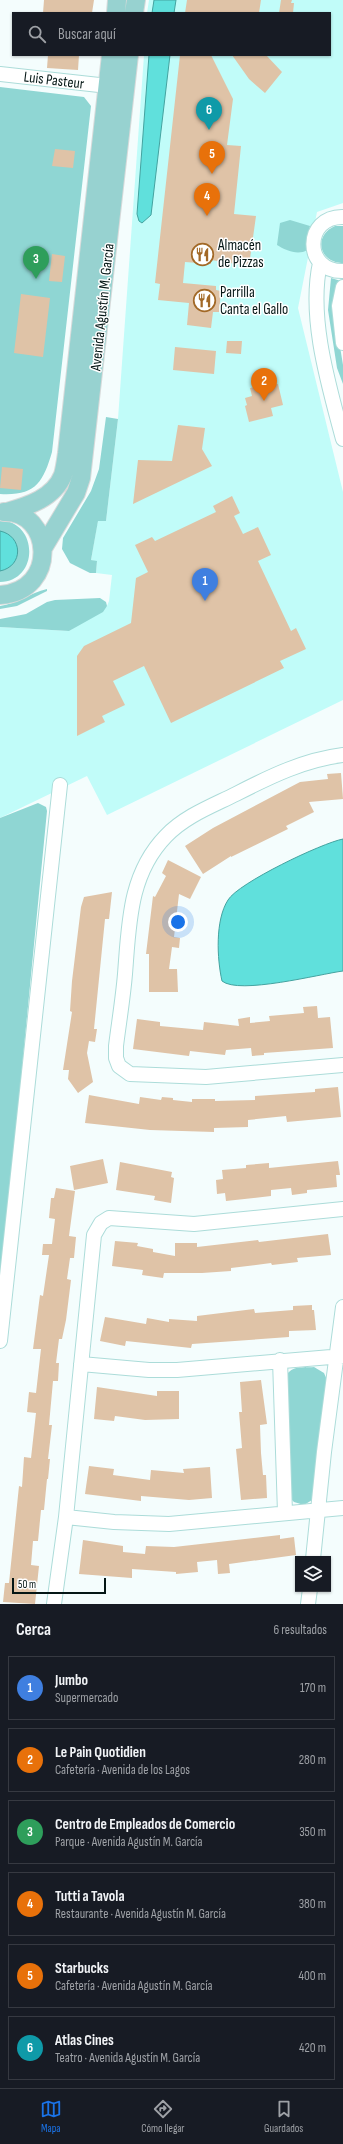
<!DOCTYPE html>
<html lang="es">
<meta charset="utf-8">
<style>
:root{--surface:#171b24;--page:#20242c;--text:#f1f3f6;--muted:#9ea1a6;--line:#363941;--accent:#1a73e8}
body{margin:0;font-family:"Sofia Sans Condensed",sans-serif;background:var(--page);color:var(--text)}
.controls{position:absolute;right:12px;bottom:12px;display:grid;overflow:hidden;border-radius:0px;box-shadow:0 1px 3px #0004}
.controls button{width:36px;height:36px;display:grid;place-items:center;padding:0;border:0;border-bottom:1px solid var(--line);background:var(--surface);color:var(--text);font:20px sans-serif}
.scale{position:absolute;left:12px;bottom:10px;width:94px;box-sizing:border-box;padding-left:4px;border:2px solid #041615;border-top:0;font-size:11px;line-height:14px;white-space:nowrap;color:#041615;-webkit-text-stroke:3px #fff;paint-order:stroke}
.you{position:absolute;left:178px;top:922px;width:14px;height:14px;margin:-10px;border:3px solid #fff;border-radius:50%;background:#1a73e8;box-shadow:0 0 0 6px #1a73e833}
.badge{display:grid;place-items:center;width:26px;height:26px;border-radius:50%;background:var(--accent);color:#fff;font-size:13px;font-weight:700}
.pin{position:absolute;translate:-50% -33px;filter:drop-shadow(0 1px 2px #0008)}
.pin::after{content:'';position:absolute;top:21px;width:14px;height:12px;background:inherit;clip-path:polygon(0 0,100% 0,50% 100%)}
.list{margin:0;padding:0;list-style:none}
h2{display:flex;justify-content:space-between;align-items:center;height:52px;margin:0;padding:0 16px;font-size:17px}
h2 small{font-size:13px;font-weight:400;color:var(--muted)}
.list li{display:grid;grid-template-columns:26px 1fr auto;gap:12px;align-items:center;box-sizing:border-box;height:64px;margin:0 8px 8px;padding:0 8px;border:1px solid var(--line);border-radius:0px}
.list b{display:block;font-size:15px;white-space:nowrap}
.list p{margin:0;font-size:13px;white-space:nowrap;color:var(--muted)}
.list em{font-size:13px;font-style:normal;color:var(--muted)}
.icon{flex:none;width:22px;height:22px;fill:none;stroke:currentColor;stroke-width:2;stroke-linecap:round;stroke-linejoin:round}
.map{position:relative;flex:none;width:343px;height:1604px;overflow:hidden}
.search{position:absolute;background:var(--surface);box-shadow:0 1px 3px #0004;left:12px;right:12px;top:12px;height:44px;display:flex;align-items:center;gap:10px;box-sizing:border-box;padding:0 14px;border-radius:0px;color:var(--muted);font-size:15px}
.sheet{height:484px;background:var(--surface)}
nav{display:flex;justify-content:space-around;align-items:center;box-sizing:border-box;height:56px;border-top:1px solid var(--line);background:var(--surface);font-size:11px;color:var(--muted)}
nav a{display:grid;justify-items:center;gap:2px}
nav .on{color:var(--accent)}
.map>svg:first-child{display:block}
</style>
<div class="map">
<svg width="343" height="1604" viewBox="0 0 343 1604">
<rect width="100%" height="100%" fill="#f4fdfd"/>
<path fill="#c1fcf9" d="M149 0H343V203L317 212 298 308 343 492V700L107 815 87 776 0 818V627L69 631 107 606 109 601 112 575 96 573 97 562 91 560 98 520 106 521 118 419 144 55H330V13H147Z"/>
<path fill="#8fd6d3" d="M0 87 84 97 91 106 52 452C43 483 35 496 0 494Z
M290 220 310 226 306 242 307 250C298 256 285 250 277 245L280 223Z
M335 226H343V263H341C318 261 314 235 335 226Z
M331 278 341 281 334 310 343 365V384L337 368 328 310Z
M106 417 118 419 106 521H98L91 560 97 561 96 573H90L70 563 62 549 63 538 91 491 99 469Z
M0 520C39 522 39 581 0 582Z
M47 589V591L17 606 0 609V606C17 604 30 593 47 589Z
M100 598 106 602 107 606 103 612 69 631 0 627V619L26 614 47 602 55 600Z
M38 803 46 807 47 811 0 1294V818Z
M314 1367 324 1373 327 1380 312 1500 304 1505 294 1502 290 1498 286 1376C292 1365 303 1368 314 1367Z"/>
<path fill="#60e0dc" stroke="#44a3a0" d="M154 0H176L174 13H152Z
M149 55H170L151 215 142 223 139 221 137 214Z
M0 531C23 536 24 566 0 571Z
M343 839V971C320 974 239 995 222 981 217 959 215 920 228 900 238 883 322 843 343 839Z"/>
<path fill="#dfc3a7" d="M44 0H94L92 13H43Z
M187 0H261L259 13H185Z
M281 0H292L291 3H294L293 13H279Z
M48 55H79L78 70 47 68Z
M180 55H211L233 99 227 145 241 146 234 214 256 216 249 266 211 260V264L185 262 183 283 216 286V290L221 291 219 312H213L211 328 187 325 189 303 158 300 160 284 155 283Z
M232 55H266L282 72 265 93 249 79Z
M55 149 75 151 73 168 52 166Z
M52 254 65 256 62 282 49 281Z
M21 294 50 298 43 357 14 353Z
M227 341H242L241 354 226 353Z
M175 347 216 351 214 374 173 370Z
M278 384 283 405 271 408 273 416 249 422 245 406 247 405 245 398 252 396 250 388 259 386 260 388Z
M178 425 205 428 202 449 212 466 133 504 138 460 172 461Z
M2 467 23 469 21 490 0 488Z
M232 496 240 513 234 516 243 534 258 527 271 555 258 561 291 631 296 628 306 649 280 661 284 668 171 723 144 666 113 681 125 705 102 716 105 722 77 736V656L84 646 131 623 136 578 148 572 135 545 152 537 155 541 216 512 213 506Z
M341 773 343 799 309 802 314 812 286 826 288 829 231 857V856L203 874 185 846 213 828 300 782 328 779 327 774Z
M168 860 201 877 190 899 179 894 174 937 180 938 179 948 172 947 169 969H177L178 992H149V954H146L153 896 155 897 166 876 162 873Z
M112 892 109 919H105L94 1029H97L95 1042 89 1041 87 1053 93 1082 78 1093 68 1079 69 1070H63L72 1012 70 1011 72 981 81 907 84 897Z
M317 1006 318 1018 330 1017 333 1048 264 1053V1055L252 1056 251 1048 226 1050 225 1055 190 1051 189 1056 133 1049 137 1019 160 1022V1026L203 1030 204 1022 239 1026 238 1019 250 1017V1023L270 1021 269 1016 304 1013 303 1007Z
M338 1087 341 1117 287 1122 286 1116 248 1120V1127L214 1128V1132L150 1130 85 1123 89 1095 139 1104 140 1097 161 1100 162 1097 173 1098V1100L192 1102V1099H215V1101L255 1100V1096L315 1092V1089Z
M103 1159 108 1183 74 1190 70 1166Z
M338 1161 340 1175H336L337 1187 307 1190V1193L292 1195 291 1188 271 1190V1196L226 1201 225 1193 217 1194 216 1180 223 1179 222 1170 246 1168V1165L269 1163V1168Z
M120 1162 172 1172 171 1177 174 1178 171 1203 154 1200 155 1196 116 1190Z
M56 1188 75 1191 69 1236 76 1237 74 1258H70L67 1279 71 1280 66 1320 62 1339H59L56 1363H59L58 1381H53L49 1425H52L48 1459H50L48 1479H47L44 1510H41L38 1541H33L31 1565 39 1566 35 1604 3 1602 5 1583H9L19 1486 22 1487 24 1457 31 1458 36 1413 27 1412 29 1392 36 1393 41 1349H33L40 1295 43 1296 49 1255H42L43 1244H52L55 1219 49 1218 51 1198H54Z
M328 1234 331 1255 297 1258 298 1262 272 1265 271 1263 231 1268V1271L202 1273H164L163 1278 142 1275 143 1270 112 1266 115 1241 138 1243 137 1246 153 1249V1252L175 1256V1243H197V1247L258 1240 259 1242Z
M312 1305V1310H314L316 1330 289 1331V1337L192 1344 191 1348 126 1341 125 1346 100 1341 105 1317 146 1324 147 1318 169 1322V1319L197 1321V1316L254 1309 255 1313 293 1310V1306Z
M261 1380 267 1424 260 1425 261 1453 263 1475H266L267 1498 241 1500 236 1449 242 1448 239 1412H242L240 1382Z
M97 1387 157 1396V1391H179V1419L145 1420 115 1416 114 1421 94 1419Z
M89 1466 114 1469 113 1475 150 1480 151 1470 184 1473 183 1469 210 1467 212 1498 189 1500 141 1496V1501L85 1494Z
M280 1535V1539L294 1537 296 1555 229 1564 230 1573 218 1574 217 1560 197 1562 198 1572 176 1574V1572L132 1569V1578L79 1574 83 1540 123 1546V1552L145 1554 146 1546 174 1547Z"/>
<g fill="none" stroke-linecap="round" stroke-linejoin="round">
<defs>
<path id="minor" d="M0 74 108 86
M343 217C304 216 303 272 343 271
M320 263C308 318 329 386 343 439
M343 287 339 306 343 343
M343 755C304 760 271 776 236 794 212 806 185 816 166 836 129 874 129 924 125 974 123 998 119 1022 116 1046V1058L119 1066 130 1074 206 1077 343 1065
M0 1341 60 785
M280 1360 285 1513
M81 1364 149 1370H177L343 1356
M66 1517 114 1522 169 1524 343 1508
M313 1559 324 1452 343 1307
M54 1604 66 1517 94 1235 101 1223 109 1218 194 1224 343 1209
M308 1604 310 1589"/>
<path id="major" d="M116 13 117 0
M134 13 136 0
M7 512C28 506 54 498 63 475 65 468 66 460 67 453L111 55
M43 548 76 493 81 478 129 55
M0 595C60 591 52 510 4 512"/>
</defs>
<use href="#minor" stroke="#acdcd9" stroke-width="16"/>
<use href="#major" stroke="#d7dada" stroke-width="20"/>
<use href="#minor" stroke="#fff" stroke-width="14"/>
<use href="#major" stroke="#97d2d0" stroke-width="18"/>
</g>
<defs>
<symbol id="restaurant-ring" viewBox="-11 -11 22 22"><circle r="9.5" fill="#fff" stroke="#a26927" stroke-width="1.5"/><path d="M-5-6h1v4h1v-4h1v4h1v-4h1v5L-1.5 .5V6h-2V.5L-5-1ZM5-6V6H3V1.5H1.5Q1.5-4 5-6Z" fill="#a26927"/></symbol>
</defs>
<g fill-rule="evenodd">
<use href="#restaurant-ring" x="190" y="242" width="25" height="25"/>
<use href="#restaurant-ring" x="192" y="288" width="25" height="25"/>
</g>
<g text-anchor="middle" stroke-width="3" stroke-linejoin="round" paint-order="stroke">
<g font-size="15" fill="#041615" stroke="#fff">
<text transform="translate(54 80) rotate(7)" y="5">Luis Pasteur</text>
<text transform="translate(102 307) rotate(-84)" y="5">Avenida Agustín M. García</text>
</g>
<g font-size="15" fill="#041615" stroke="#fff" text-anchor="start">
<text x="218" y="250">Almacén<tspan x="218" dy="17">de Pizzas</tspan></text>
<text x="220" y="297">Parrilla<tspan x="220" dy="17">Canta el Gallo</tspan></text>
</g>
</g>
</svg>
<div class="controls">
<button><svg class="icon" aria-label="layers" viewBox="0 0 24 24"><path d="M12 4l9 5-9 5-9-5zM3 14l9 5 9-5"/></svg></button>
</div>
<div class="scale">50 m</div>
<div class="you"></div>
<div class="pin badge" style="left:205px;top:601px;background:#3f7fe0">1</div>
<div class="pin badge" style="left:264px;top:401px;background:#e8710a">2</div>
<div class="pin badge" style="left:36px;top:279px;background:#2e9e5b">3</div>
<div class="pin badge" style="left:207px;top:216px;background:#e8710a">4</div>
<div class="pin badge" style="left:212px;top:174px;background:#e8710a">5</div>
<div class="pin badge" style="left:209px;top:130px;background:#0f9aa8">6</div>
<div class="search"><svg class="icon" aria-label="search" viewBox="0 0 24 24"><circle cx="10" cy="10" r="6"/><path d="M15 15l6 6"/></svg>Buscar aquí</div>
</div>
<section class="sheet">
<h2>Cerca<small>6 resultados</small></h2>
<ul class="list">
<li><span class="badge" style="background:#3f7fe0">1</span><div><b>Jumbo</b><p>Supermercado</p></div><em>170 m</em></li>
<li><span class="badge" style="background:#e8710a">2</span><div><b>Le Pain Quotidien</b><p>Cafetería · Avenida de los Lagos</p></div><em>280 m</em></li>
<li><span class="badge" style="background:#2e9e5b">3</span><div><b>Centro de Empleados de Comercio</b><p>Parque · Avenida Agustín M. García</p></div><em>350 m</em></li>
<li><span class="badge" style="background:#e8710a">4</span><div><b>Tutti a Tavola</b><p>Restaurante · Avenida Agustín M. García</p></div><em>380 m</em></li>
<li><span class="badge" style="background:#e8710a">5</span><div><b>Starbucks</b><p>Cafetería · Avenida Agustín M. García</p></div><em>400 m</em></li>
<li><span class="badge" style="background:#0f9aa8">6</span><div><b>Atlas Cines</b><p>Teatro · Avenida Agustín M. García</p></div><em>420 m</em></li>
</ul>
</section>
<nav>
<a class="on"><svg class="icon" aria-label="map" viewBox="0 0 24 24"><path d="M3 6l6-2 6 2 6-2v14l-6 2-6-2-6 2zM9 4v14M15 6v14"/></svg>Mapa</a>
<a><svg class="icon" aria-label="directions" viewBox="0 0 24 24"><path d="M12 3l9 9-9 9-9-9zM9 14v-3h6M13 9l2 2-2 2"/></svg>Cómo llegar</a>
<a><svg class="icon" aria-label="saved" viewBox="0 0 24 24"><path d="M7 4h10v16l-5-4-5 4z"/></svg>Guardados</a>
</nav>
